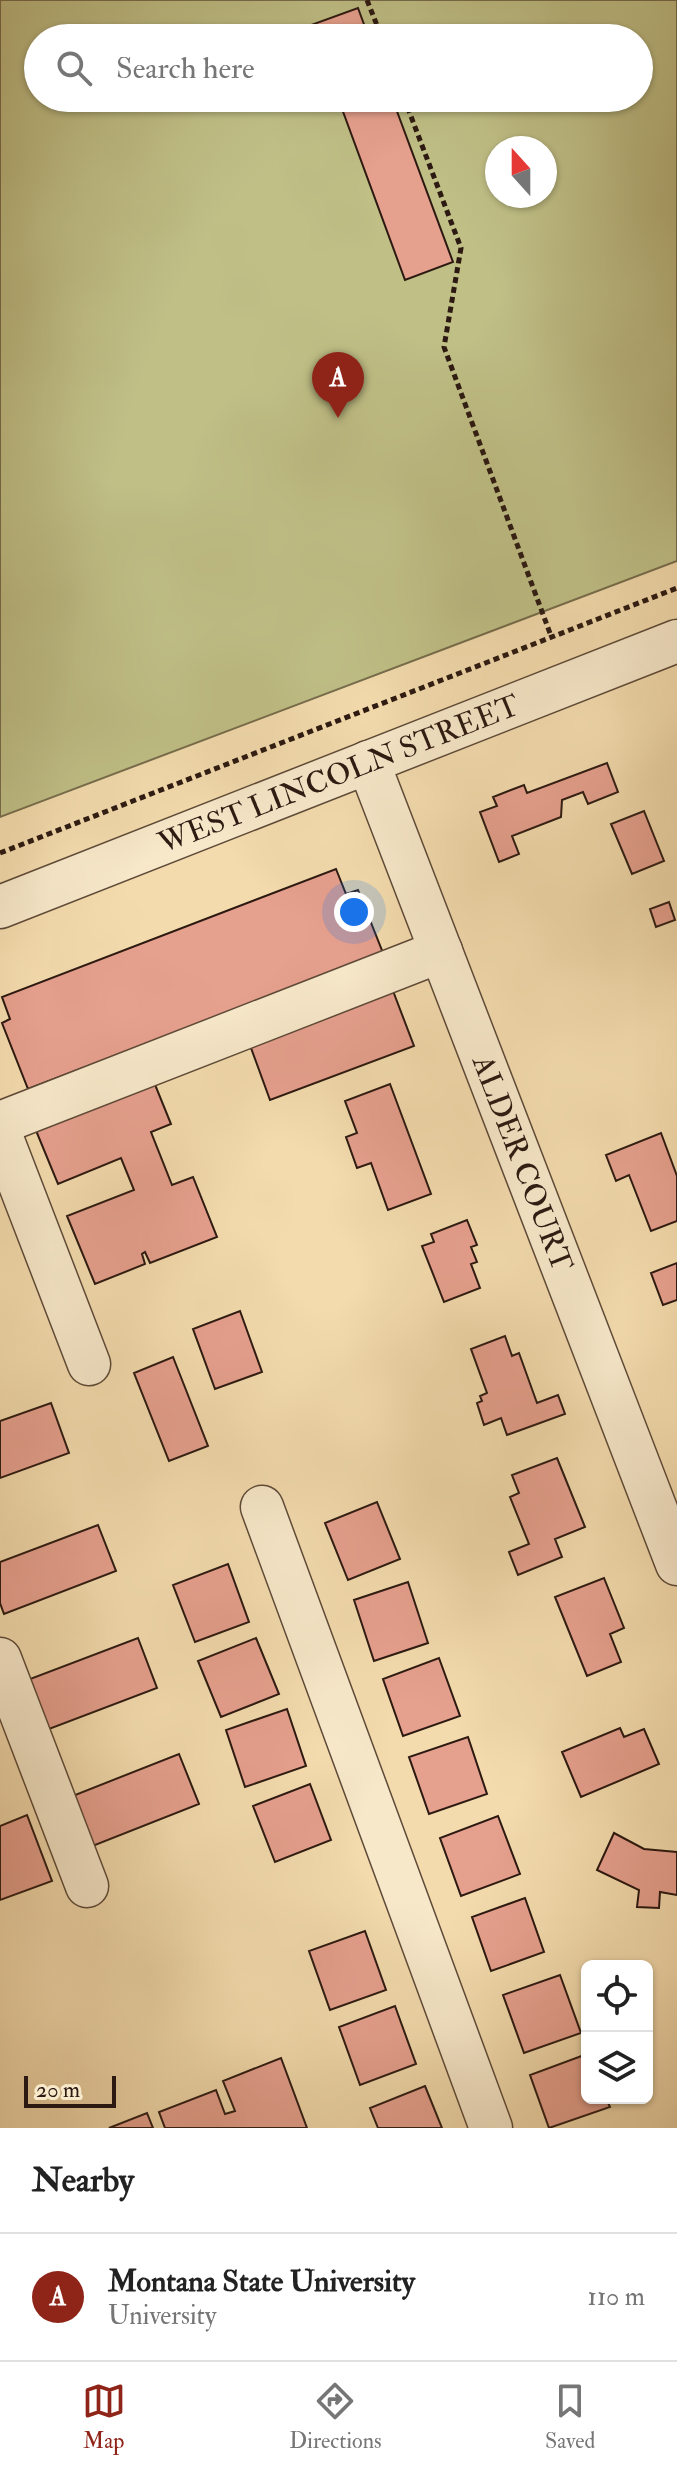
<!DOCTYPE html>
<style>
:root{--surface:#fff;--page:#f6f6f6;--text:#222;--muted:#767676;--line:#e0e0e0;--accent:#8f2418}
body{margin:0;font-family:"IM FELL Double Pica",serif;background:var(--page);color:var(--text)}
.controls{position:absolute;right:24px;bottom:24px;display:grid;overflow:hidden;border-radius:12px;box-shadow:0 2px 6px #0004}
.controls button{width:72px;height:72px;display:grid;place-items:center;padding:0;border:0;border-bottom:2px solid var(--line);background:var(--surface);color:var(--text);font:40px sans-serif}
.compass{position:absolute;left:485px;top:136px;width:72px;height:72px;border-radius:50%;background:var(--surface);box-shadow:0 2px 6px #0004;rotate:339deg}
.scale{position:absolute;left:24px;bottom:20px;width:92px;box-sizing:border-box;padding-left:8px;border:4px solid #2c1911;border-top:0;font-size:22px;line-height:28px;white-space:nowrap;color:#2c1911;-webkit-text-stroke:6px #f7e8ca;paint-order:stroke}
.you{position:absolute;left:354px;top:912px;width:28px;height:28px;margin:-20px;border:6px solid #fff;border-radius:50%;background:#1a73e8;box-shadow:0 0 0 12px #1a73e833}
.badge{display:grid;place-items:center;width:52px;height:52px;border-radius:50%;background:var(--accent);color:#fff;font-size:26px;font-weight:700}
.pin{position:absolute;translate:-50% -66px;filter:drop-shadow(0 2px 4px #0008)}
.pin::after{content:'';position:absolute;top:42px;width:28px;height:24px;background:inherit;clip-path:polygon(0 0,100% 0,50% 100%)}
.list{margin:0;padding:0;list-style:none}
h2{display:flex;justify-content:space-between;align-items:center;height:104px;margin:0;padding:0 32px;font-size:34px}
h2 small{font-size:26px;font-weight:400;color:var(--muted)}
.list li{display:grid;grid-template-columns:52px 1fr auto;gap:24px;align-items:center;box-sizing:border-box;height:128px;padding:0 32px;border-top:2px solid var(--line)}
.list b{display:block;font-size:30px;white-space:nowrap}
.list p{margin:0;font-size:26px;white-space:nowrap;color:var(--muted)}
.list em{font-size:26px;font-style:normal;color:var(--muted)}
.icon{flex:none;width:44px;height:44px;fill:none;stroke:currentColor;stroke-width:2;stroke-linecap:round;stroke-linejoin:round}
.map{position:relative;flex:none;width:677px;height:2128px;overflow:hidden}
.search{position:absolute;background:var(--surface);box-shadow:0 2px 6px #0004;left:24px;right:24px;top:24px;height:88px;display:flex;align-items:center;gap:20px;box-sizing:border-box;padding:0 28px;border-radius:44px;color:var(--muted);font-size:30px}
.sheet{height:232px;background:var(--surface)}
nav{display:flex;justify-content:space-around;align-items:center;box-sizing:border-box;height:112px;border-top:2px solid var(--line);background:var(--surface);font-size:22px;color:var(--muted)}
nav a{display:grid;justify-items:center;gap:4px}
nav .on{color:var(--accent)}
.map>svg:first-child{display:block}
</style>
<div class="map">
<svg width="677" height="2128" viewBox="0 0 677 2128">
<rect width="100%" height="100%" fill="#f3dbad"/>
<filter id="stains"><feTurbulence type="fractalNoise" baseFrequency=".0025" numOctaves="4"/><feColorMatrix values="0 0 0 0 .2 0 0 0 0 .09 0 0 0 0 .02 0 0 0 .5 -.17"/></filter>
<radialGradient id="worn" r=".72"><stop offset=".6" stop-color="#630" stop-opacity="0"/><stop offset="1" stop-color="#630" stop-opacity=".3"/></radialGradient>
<path fill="#bfbf86" stroke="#766c4c" stroke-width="2" fill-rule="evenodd" d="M0 0H677V561L0 817ZM38 38H639V98H38ZM497 148H545V196H497Z"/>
<path fill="#e6a08e" stroke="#2c1911" stroke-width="2" d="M358 8 369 38H315L311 25Z
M338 98H392L453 262 405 280Z
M607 763 618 792 588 804 583 792 562 800 561 817 512 836 519 854 499 862 480 812 497 806 493 797 524 785 527 793Z
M644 811 664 861 632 874 611 824Z
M336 869 346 894 358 890 383 953 28 1089 2 1023 10 1019 2 997Z
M669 902 675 920 656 927 650 909Z
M390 983 414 1046 270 1100 247 1037Z
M149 1078 156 1087 171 1124 151 1132 172 1185 193 1177 217 1237 150 1263 145 1252 142 1254 145 1264 95 1284 67 1216 134 1190 121 1158 58 1184 37 1133V1122Z
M390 1084 431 1194 388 1210 371 1163 357 1168 346 1137 357 1133 345 1101Z
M661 1133 677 1176V1221L651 1231 629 1175 616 1181 606 1155Z
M467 1220 477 1245 471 1247 477 1262 471 1264 480 1288 444 1302 422 1246 434 1242 431 1234Z
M677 1263V1300L663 1305 651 1273Z
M240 1311 262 1372 215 1389 193 1329Z
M505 1336 512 1356 519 1353 537 1403 558 1395 565 1414 507 1435 501 1418 484 1425 477 1403 482 1401 480 1396 487 1393 471 1349Z
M173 1357 208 1446 169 1461 134 1373Z
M51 1403 69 1453 0 1478V1421Z
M557 1458 585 1527 555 1539 562 1557 518 1575 509 1552 529 1544 510 1497 519 1493 512 1475Z
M377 1502 400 1559 348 1580 325 1523Z
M98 1525 116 1571 4 1614 0 1603V1562Z
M228 1564 249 1622 195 1642 173 1585Z
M604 1578 624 1628 610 1634 621 1662 587 1676 555 1597Z
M408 1582 428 1643 374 1661 354 1600Z
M138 1638 157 1688 49 1729 30 1679Z
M256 1638 279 1694 221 1717 198 1661Z
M439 1658 460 1716 403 1736 383 1679Z
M287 1709 306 1766 245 1787 226 1730Z
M620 1728 624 1737 644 1729 659 1764 581 1797 562 1752Z
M468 1737 487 1794 429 1814 409 1757Z
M179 1754 199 1804 90 1847 70 1797Z
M310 1784 331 1840 275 1862 253 1806Z
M27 1815 52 1881 0 1900V1826Z
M498 1816 520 1874 461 1896 440 1838Z
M614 1833 644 1849 677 1852V1895L660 1892 659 1908 637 1907 639 1890 597 1870Z
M525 1898 544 1952 491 1971 472 1917Z
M365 1931 386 1990 330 2010 309 1951Z
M560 1975 581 2033 524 2053 503 1995Z
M395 2006 416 2064 360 2085 339 2027Z
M587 2054V2098H606L610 2107 549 2128 530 2075Z
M281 2058 307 2128H165L159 2112 216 2090 225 2114 235 2111 223 2081Z
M425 2086 442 2128H378L370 2108Z
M147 2113 153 2128H109Z"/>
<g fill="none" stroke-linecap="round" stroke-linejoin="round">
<defs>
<g id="minor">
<path id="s1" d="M368 762 677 1564"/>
<path id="s2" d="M0 907 677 641"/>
<path d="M0 1123 441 951"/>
<path d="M0 1133 89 1364"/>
<path d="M262 1507 491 2128"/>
<path d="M0 1659 87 1886"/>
</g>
</defs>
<use href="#minor" stroke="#5e4a38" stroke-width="45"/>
<path stroke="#2c1911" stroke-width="5" stroke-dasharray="6 4" stroke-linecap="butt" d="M367 0 382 38
M404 98 461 248 444 347 551 636
M0 853 677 588"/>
<use href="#minor" stroke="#f7e8ca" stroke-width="42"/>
</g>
<g text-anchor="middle" stroke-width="6" stroke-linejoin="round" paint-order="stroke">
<g font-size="30" fill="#2c1911" stroke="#f7e8ca">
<text dy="10" stroke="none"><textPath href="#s2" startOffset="364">WEST LINCOLN STREET</textPath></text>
<text dy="10" stroke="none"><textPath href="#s1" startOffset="430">ALDER COURT</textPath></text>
</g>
</g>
<rect width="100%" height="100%" filter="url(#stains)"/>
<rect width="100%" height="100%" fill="url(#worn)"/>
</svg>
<div class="controls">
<button><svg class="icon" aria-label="locate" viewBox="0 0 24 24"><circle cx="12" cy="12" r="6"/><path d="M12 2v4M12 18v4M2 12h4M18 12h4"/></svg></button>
<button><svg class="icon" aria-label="layers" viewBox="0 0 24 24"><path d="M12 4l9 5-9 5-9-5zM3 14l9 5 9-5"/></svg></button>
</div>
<svg class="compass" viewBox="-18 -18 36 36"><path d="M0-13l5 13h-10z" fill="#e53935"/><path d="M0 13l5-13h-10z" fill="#767676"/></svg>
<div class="scale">20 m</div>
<div class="you"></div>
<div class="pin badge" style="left:338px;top:418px">A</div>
<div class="search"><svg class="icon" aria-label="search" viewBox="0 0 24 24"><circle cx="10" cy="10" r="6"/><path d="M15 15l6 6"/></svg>Search here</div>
</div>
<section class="sheet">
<h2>Nearby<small></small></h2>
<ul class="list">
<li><span class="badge">A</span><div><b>Montana State University</b><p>University</p></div><em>110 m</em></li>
</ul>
</section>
<nav>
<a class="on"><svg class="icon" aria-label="map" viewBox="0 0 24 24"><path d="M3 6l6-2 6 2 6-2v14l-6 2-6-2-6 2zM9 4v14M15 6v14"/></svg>Map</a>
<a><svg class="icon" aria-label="directions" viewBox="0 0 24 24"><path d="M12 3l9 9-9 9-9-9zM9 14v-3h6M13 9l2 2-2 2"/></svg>Directions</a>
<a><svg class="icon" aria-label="saved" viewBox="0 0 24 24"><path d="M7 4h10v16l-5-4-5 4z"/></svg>Saved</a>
</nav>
